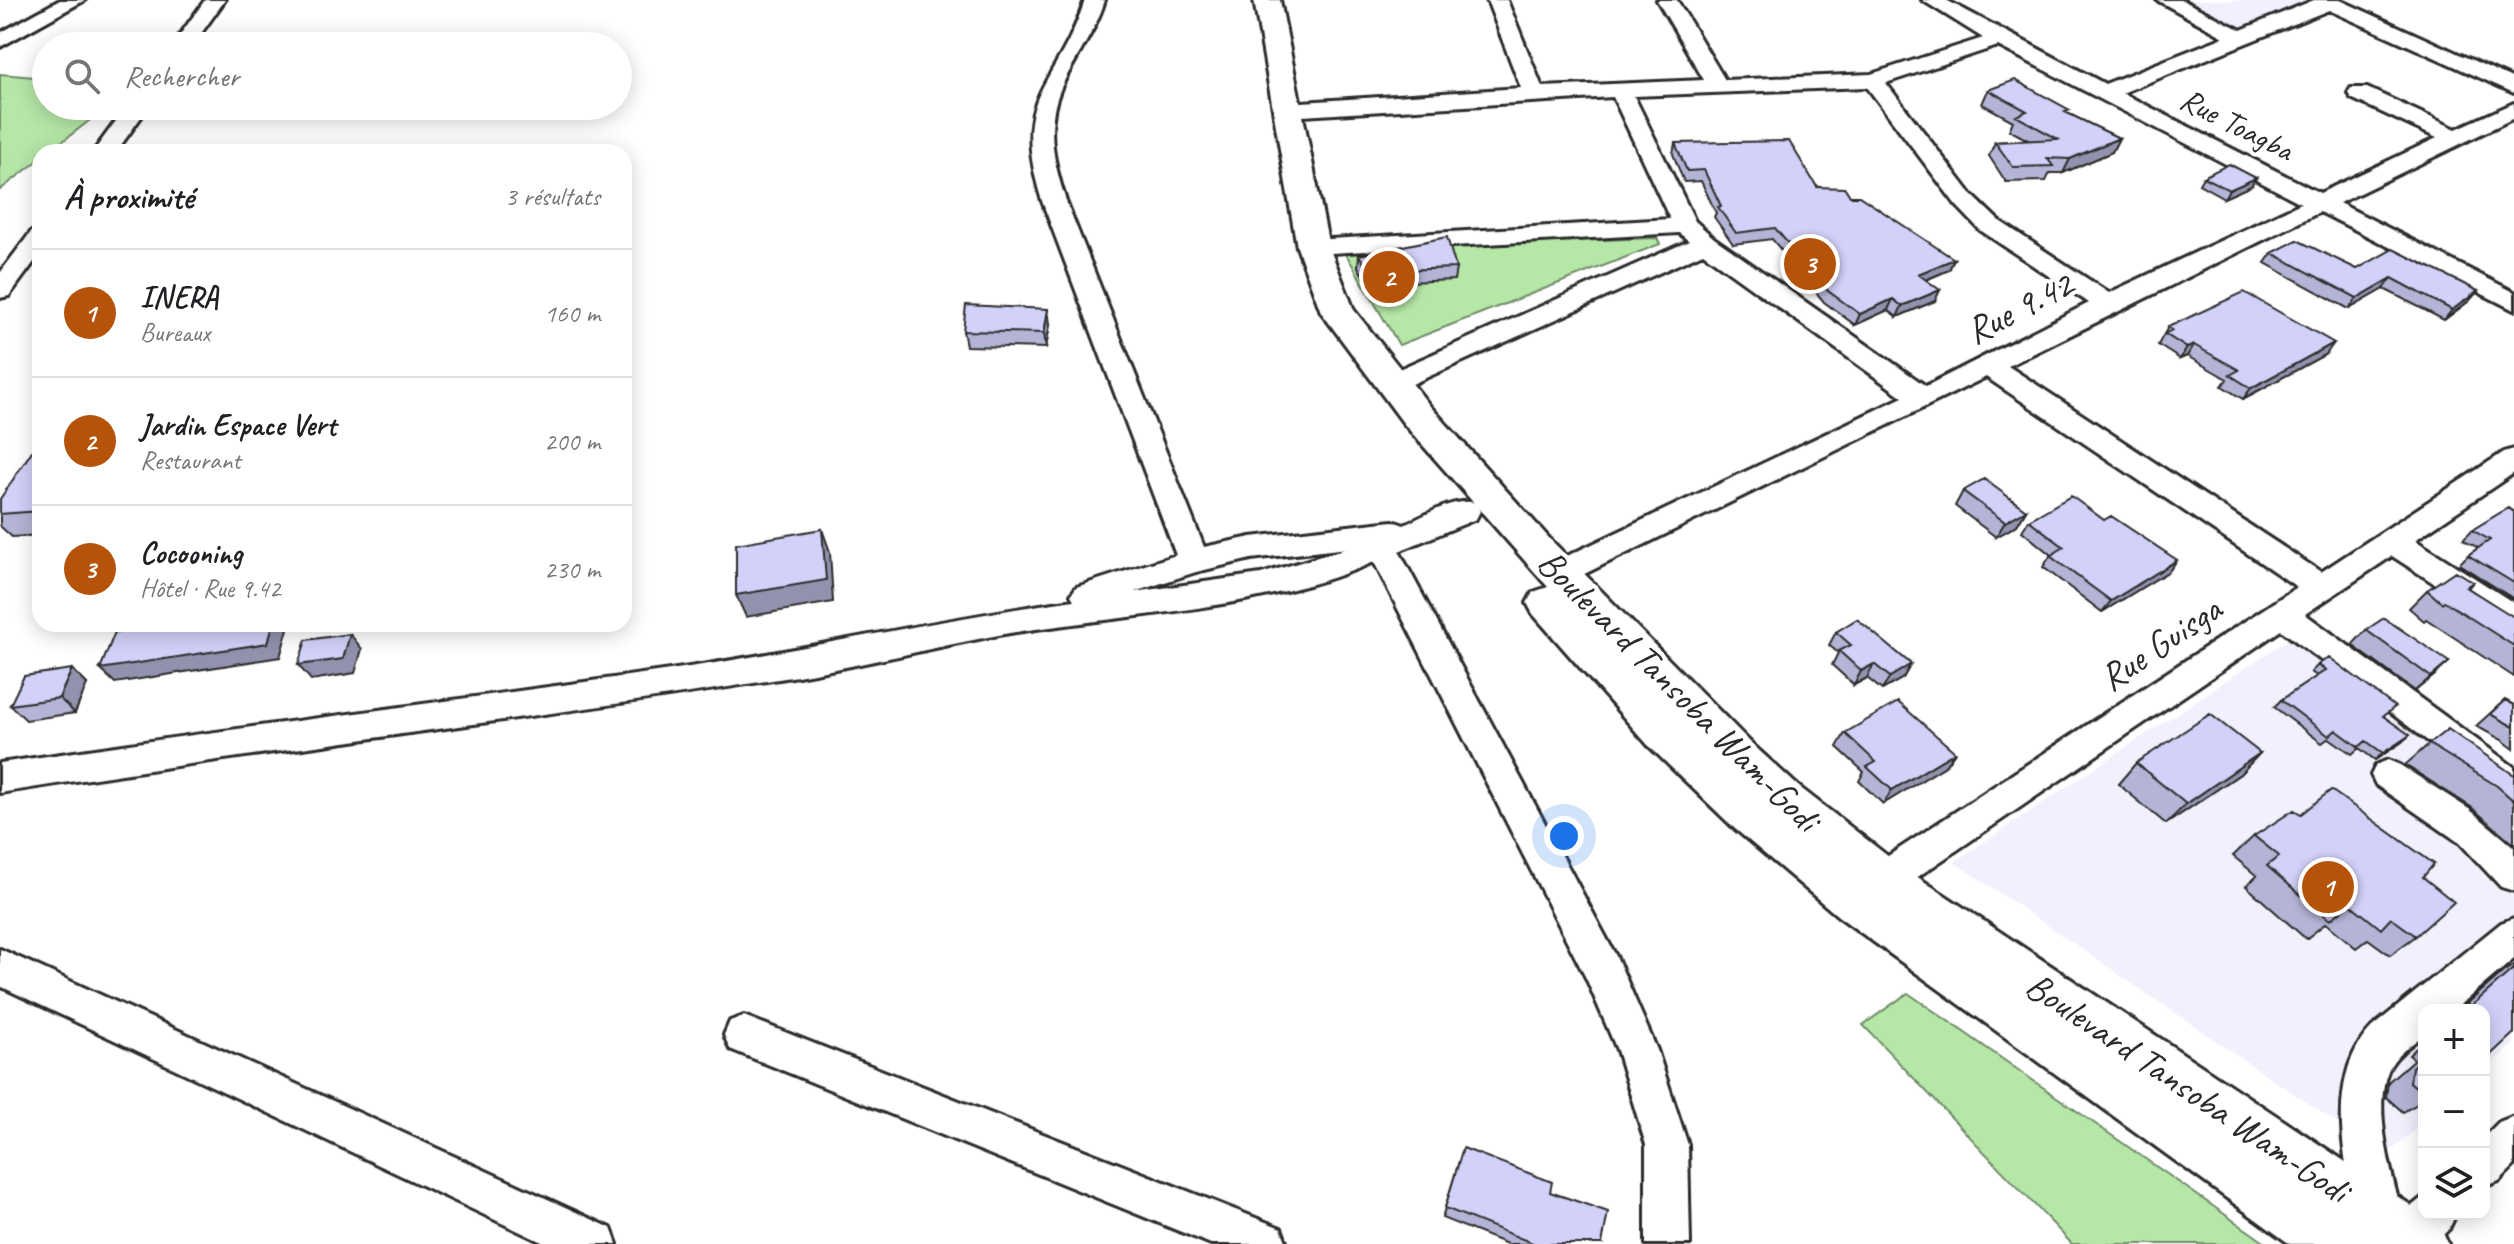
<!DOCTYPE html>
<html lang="fr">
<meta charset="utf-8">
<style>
:root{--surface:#fff;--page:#f2f2f2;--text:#202124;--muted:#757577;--line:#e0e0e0;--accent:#b45309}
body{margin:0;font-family:Caveat,sans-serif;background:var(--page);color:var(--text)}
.controls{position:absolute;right:24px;bottom:24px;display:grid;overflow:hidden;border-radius:16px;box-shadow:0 4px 20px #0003}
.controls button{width:72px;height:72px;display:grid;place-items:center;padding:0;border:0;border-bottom:2px solid var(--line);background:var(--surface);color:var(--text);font:40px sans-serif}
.you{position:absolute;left:1564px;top:836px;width:28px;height:28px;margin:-20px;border:6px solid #fff;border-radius:50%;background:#1a73e8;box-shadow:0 0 0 12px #1a73e833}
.badge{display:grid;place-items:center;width:52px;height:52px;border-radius:50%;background:var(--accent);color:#fff;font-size:26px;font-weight:700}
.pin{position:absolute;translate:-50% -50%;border:4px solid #fff;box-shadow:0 2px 8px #0006}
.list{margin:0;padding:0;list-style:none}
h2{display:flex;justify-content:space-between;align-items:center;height:104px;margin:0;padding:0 32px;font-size:34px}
h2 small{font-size:26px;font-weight:400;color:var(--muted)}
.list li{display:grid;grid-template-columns:52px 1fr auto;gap:24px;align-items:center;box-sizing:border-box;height:128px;padding:0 32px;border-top:2px solid var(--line)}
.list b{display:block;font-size:30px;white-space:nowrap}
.list p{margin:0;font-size:26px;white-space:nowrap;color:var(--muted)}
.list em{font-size:26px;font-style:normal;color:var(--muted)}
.icon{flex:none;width:44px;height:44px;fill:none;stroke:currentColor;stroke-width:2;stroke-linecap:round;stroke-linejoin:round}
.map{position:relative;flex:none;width:2514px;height:1244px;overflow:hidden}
.search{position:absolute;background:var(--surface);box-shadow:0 4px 20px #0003;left:32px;top:32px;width:600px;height:88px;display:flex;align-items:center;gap:20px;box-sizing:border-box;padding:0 28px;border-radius:44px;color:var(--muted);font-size:30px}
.panel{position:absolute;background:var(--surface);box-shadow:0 4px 20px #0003;left:32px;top:144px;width:600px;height:488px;border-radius:24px}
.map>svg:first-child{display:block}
</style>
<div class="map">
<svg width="2514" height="1244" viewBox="0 0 2514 1244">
<rect width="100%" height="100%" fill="#fff"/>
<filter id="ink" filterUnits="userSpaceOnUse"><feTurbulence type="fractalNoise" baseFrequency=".0125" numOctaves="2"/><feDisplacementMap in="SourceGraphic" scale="16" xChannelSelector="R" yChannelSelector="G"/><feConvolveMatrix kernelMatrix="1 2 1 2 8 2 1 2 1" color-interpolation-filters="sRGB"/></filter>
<g filter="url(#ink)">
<path fill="#f1f1fd" d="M2183 0H2310L2240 29Z
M2290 638 2514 800V1044L2484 1070V1010H2424V1122L2385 1156 1954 862Z"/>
<path fill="#b5e7a7" stroke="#708969" stroke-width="2" d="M0 74 46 78V106H108L49 152H40V159L0 190Z
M1657 238 1660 244 1399 345 1343 249Z
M1908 993 2267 1244H2072L1863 1025Z"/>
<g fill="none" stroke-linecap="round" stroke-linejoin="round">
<defs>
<path id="minor" d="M60 0H85L0 47V33Z
M205 0H225L192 46H172Z
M1085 0H1105C1095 33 1074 59 1060 90 1045 127 1054 165 1066 201L1204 547 1251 537 1393 521 1404 525C1425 516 1453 497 1476 503L1480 511 1476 519 1399 551 1617 958 1657 1050 1688 1145 1690 1244H1646V1145L1617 1050 1587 980 1374 562C1258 612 1127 613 1004 634 935 647 867 664 798 676 532 719 265 750 0 793V763C223 729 447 702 670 670 805 650 939 619 1074 600L1071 595 1076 587 1176 555 1042 201C1008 91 1056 91 1085 0ZM1348 548 1261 574 1134 592 1196 572 1251 559Z
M1487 0H1507L1542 87 1704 80 1657 0H1677L1725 80 1871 74 1983 38 1922 0H1946L2105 84 2224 37 2157 0H2182L2241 30 2314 0H2340L2514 79V93L2329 10 2122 93 2320 193 2437 138 2351 98 2348 93 2351 88H2367L2456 129 2514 103V118L2339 203 2514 292V310L2320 212 2008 366 2321 572 2504 452 2514 449V473L2415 540 2514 603V631L2503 628 2392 556 2305 614 2514 767V802L2502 797 2281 630 1879 903 1866 908 1853 903 1847 891 1853 879 2297 587 1986 377 1570 581 1559 585 1548 581 1543 573 1548 565 1903 397 1703 253 1401 389 1391 392 1381 389 1377 383 1381 377 1689 241 1679 233 1313 254 1304 252 1301 247 1304 242 1313 240 1670 219 1613 97 1286 117 1275 110 1286 103 1521 88ZM1998 46 2301 203 2109 293 1998 220 1972 195 1886 83ZM1867 87 1956 205 1980 230 2089 303 1926 386 1714 238 1695 221 1634 96Z
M127 106H149L116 152H93Z
M40 230V254L9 296 0 298V273L31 232Z
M2388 760 2400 765 2469 809 2514 847V891L2501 887 2460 843 2376 785 2371 775 2376 765Z
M2514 918V959L2454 1010H2424V1035C2412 1044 2399 1052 2391 1065 2370 1100 2392 1177 2402 1214L2424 1196V1214H2456L2449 1229 2434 1244H2380L2382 1238 2366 1232C2342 1176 2324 1075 2372 1027L2501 923Z
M0 949 611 1228 617 1244H546L0 986Z
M744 1016 1281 1228 1287 1244H1211L730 1049 724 1035 730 1021Z
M2514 1116V1166L2499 1181 2484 1187V1137L2499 1122Z"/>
<path id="major" d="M1254 0H1280L1329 247 1354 310 1430 406 1549 538 1752 744 1798 786 1898 864 2439 1224 2448 1244H2290L1838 916 1734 828 1648 745 1533 614 1527 603 1533 592 1548 587 1404 424 1321 312 1297 247Z"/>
</defs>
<use href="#minor" stroke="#2b2b2b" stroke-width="6"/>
<use href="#major" stroke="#2b2b2b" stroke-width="6"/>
<use href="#minor" fill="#fff" fill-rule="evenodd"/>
<use href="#major" fill="#fff" fill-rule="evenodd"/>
</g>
<path fill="#b4b4d6" stroke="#2b2b2b" stroke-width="2" d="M1988 90 2069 114 2119 138 2112 152 2063 173H2050L2046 181 2006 182 1989 156 1995 142 2028 140 2009 130 2013 121 1982 104Z
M1675 143 1850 196 1954 259 1949 270 1926 280 1935 301 1897 317 1888 310 1855 325 1824 302 1772 239 1733 244 1714 217 1716 213 1701 181 1684 182 1673 154Z
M2203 177 2251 186 2224 198 2199 184Z
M2272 253 2357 269 2478 291 2469 301 2444 320 2384 289 2349 309 2265 263Z
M1359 255 1456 268 1454 280 1407 282 1406 290 1375 296 1358 267Z
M1050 324 1046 348 966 346 963 331Z
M2168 327 2326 354 2243 399 2222 386 2227 379 2187 356 2180 359 2158 345Z
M40 450V535L12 537 0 526V499Z
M1963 491 2026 510 2017 525 1996 537 1955 506Z
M2514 512V599L2459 564 2468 555 2478 548 2463 539 2472 530Z
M2029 520H2104L2177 560 2169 571 2102 612 2043 567 2051 555 2022 531Z
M2473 582 2468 588 2514 618V677L2426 619 2424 621 2409 608 2427 590Z
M2366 630 2449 662 2415 691 2352 645Z
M1836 632 1911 664 1903 678 1882 690 1867 678 1854 685 1832 665 1838 653 1829 645Z
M2318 665 2384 716 2402 742 2375 760 2359 748 2352 754 2329 738 2322 743 2274 707 2281 700 2317 676 2311 672Z
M72 669 87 684 75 713 26 720 10 705Z
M2505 700 2514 705V749L2502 740 2476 726Z
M1845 733 1955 752 1945 766 1883 804 1859 781 1864 772 1837 747Z
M2429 744 2514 775V844L2471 807 2405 765Z
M2260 753 2240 774 2166 824 2118 784 2136 763Z
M2254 836 2423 877 2416 936 2390 955 2368 939 2356 948 2326 923 2306 939 2246 886 2257 876 2233 856Z
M2514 965V1033L2484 1010H2460L2503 972Z
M2424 1041V1100L2403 1112 2386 1097 2388 1082 2414 1059 2409 1055Z
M1463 1148 1550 1192 1602 1244H1507L1442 1218Z"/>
<path fill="#9292ae" stroke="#2b2b2b" stroke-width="2" d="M2119 138 2112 152 2063 173 2070 159Z
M2256 178 2251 186 2224 198 2229 190Z
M1954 259 1949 270 1913 285 1918 274Z
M1407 278 1406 290 1375 296 1376 284Z
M2392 278 2384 289 2349 309 2357 298Z
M1940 290 1935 301 1897 317 1902 306Z
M2478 291 2469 301 2444 320 2452 310Z
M1893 299 1888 310 1855 325 1860 314Z
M1048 309 1050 324 1046 348 1044 333Z
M2334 343 2326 354 2243 399 2251 388Z
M2194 345 2187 356 2180 359 2187 348Z
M2026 510 2017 525 1996 537 2005 522Z
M822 529 830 552 833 602 746 617 736 595Z
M2177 560 2169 571 2102 612 2111 601Z
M273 624H288L289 625 280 657 115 683 100 669Z
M350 634 362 649 355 673 311 680 298 665Z
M2449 662 2434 676 2415 691 2431 677Z
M1874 664 1867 678 1854 685 1861 671Z
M1911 664 1903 678 1882 690 1890 677Z
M72 669 87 684 75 713 59 698Z
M2410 735 2402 742 2375 760 2383 753Z
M1955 752 1945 766 1883 804 1892 790Z
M2260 753 2240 774 2166 824 2186 804Z"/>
<path fill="#d1d1f9" stroke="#2b2b2b" stroke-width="2" d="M2015 80 2070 110 2065 112 2119 138 2070 159 2047 158 2053 166 2013 167 1995 142 2058 139 2016 116 2027 111 1988 90Z
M1789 141 1817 187 1845 188 1850 196H1859L1954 259 1918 274 1940 290 1902 306 1893 299 1860 314 1828 291 1775 228 1736 233 1718 207 1721 206 1704 170 1687 171 1675 143Z
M2229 164 2256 178 2229 190 2203 177Z
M1447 237 1456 268 1402 270 1407 278 1376 284 1359 255Z
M2297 240 2357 269 2393 249 2478 291 2452 310 2392 278 2357 298 2272 253Z
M2244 292 2334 343 2251 388 2230 375 2239 370 2194 345 2187 348 2165 334 2172 330 2168 327Z
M966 305 1048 309 1044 333 963 331Z
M40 450V511L0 514V499L32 451Z
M1984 479 2026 510 2005 522 1963 491Z
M2071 496 2104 520 2111 516 2177 560 2111 601 2050 556 2064 547 2029 520Z
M2508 508 2514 512V583L2468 555 2490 540 2472 530Z
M822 529 826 580 736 595V544Z
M2455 571 2473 582 2466 587 2514 617V646L2444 601 2442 603 2427 590Z
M2384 618 2449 662 2431 677 2366 630Z
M1857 619 1911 664 1890 677 1874 664 1861 671 1839 651 1851 645 1836 632Z
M169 624H273L268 643 100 669 115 632Z
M350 634 343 659 298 665 306 640Z
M2329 657 2395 707 2383 716 2410 735 2383 753 2366 741 2359 747 2336 730 2329 736 2281 700 2326 670 2318 665Z
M72 669 59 698 10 705 24 676Z
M2505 700 2514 705V727L2490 714Z
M1898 702 1955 752 1892 790 1867 767 1876 762 1845 733Z
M2210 714 2260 753 2186 804 2136 763Z
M2448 729 2514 775V801L2497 786 2429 744Z
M2331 790 2434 864 2423 877 2454 902 2416 936 2391 918 2381 929 2350 904 2330 920 2267 866 2279 856 2254 836 2294 810 2301 814Z
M2514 968V1033L2484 1061V1010H2467Z
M2424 1057V1094L2410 1082 2412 1067Z
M1463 1148 1552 1182 1550 1192 1608 1212 1602 1244H1535L1445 1208Z"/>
</g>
<g text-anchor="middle" stroke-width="8" stroke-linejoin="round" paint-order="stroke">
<g font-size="32" fill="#2b2b2b" stroke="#fff">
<text transform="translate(2237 124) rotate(27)" y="11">Rue Toagba</text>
</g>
<g font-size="38" fill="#2b2b2b" stroke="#fff">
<text transform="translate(2019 307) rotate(-27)" y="13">Rue 9.42</text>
<text transform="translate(2160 643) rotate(-34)" y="13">Rue Guisga</text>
<text transform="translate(1679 690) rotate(45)" y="13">Boulevard Tansoba Wam-Godi</text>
<text transform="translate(2188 1087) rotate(34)" y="13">Boulevard Tansoba Wam-Godi</text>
</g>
</g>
</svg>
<div class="controls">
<button>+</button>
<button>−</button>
<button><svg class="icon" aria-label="layers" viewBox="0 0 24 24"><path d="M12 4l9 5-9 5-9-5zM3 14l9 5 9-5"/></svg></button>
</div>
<div class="you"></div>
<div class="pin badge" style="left:2328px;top:887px">1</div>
<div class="pin badge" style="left:1389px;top:277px">2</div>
<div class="pin badge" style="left:1810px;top:264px">3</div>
<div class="search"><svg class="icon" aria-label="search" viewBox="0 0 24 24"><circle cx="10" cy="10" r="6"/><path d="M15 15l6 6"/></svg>Rechercher</div>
<section class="panel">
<h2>À proximité<small>3 résultats</small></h2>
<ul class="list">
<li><span class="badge">1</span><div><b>INERA</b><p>Bureaux</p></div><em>160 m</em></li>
<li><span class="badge">2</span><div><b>Jardin Espace Vert</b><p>Restaurant</p></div><em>200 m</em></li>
<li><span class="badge">3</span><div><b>Cocooning</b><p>Hôtel · Rue 9.42</p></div><em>230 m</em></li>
</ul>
</section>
</div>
